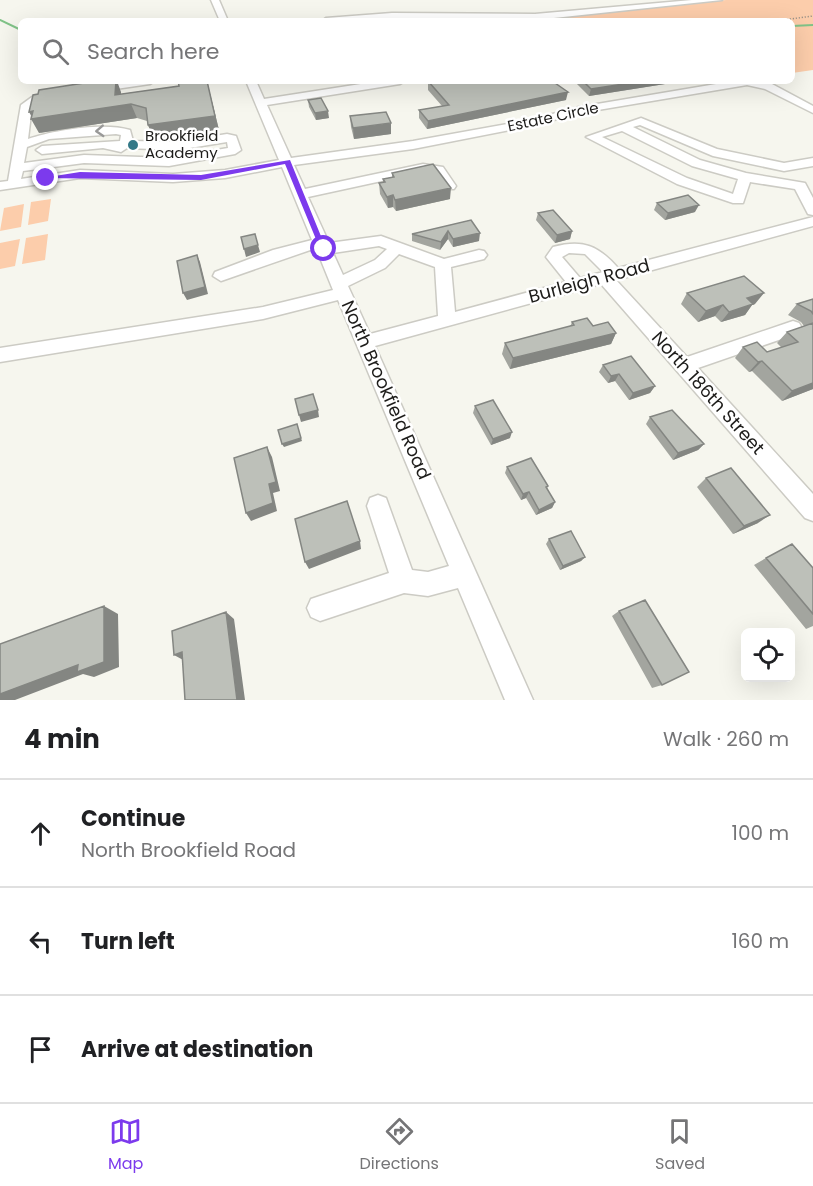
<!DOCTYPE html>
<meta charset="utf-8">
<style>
:root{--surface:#fff;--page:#f6f6f6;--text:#202124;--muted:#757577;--line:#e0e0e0;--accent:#7c3aed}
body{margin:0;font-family:Poppins,sans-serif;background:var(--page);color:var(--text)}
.controls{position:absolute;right:18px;bottom:18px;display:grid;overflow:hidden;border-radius:9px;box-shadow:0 6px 24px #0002}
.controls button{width:54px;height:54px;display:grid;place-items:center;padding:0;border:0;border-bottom:2px solid var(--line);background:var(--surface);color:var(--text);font:30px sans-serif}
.stop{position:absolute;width:18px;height:18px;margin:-14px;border:4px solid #7c3aed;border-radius:50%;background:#fff}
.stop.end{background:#7c3aed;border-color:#fff;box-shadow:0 2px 6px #0008}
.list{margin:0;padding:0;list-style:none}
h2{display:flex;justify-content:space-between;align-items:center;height:78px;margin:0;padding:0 24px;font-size:26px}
h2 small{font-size:20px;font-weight:400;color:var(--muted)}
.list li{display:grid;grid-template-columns:39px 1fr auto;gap:18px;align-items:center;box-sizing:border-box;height:108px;padding:0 24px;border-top:2px solid var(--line)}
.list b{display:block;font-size:22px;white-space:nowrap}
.list p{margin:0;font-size:20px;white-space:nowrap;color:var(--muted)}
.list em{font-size:20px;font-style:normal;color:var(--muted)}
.icon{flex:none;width:33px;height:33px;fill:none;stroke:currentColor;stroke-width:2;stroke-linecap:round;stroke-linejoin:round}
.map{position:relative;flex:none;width:813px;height:700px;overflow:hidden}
.search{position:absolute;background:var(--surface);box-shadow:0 6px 24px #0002;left:18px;right:18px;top:18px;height:66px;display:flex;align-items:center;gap:15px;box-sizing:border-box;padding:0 21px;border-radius:9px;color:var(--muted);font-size:22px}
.sheet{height:402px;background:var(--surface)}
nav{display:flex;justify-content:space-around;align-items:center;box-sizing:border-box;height:84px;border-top:2px solid var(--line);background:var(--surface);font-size:16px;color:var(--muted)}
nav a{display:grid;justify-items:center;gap:3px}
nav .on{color:var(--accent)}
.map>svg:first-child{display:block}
</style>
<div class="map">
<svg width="813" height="700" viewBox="0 0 813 700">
<rect width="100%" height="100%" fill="#f6f6ee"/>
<path fill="#fccdab" d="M726 0H813V70L792 73V21H335L584 14Z
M51 199 48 221 28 225 31 202Z
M24 204 21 227 0 231 4 208Z
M48 234 45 260 22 264 26 238Z
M20 239 15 266 0 269V243Z"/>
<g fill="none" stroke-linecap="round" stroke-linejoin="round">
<path stroke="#81c388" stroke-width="2" d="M0 20 21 30
M198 21 211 19
M792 26 813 25"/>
<defs>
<path id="minor" d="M211 0H219L228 21H220Z
M692 0H722L535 20 322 21 326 18 392 13 535 14Z
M128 81H155L150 84 95 92 90 89Z
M246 81H256L264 99 380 81H405L400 84 267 105 291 158 413 141 530 120 579 107 734 81 772 84 813 106V113L765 89 747 85 580 113 531 126 413 149 294 165 305 189 423 164 443 167 456 186 454 189H444L434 173 423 172 308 197 329 243 381 236 444 259 479 250 484 251 487 255 484 259 451 267 455 312 566 282 546 257 553 247C582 239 598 245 618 268L813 217V226L616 280 687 357 793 321 799 323 802 328 799 333 698 368 813 494V521L805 518 601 284 375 346 533 700H505L458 588 428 596 404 593 320 621 311 617 307 608 311 599 389 573 367 506 370 498 378 495 386 498 412 570 428 572 449 566 338 300 263 319 0 362V348L263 307 333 290 316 248 221 281 213 276 215 272 273 250 312 240 282 167 225 178 173 182 80 178 0 190V182L8 181 21 105 32 97 56 92 61 95 60 97 39 102 32 106 28 139C54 130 104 122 130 130L133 141 177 142 227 134 236 136 241 150 235 154 169 166 84 163 23 171 21 179 80 170 173 174 225 170 279 160ZM116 134 121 135 120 141 42 146 36 150 42 154 103 148 121 152 127 148 177 150 227 142 228 148 169 158 84 155 24 163 27 147 49 139ZM379 246 387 249 375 260 343 275 333 253ZM569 253 585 254 603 272 580 278 562 257ZM399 254 435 267 438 316 370 334 348 286 385 268Z
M641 118 717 149 784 163 813 158V166L784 171 713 156 640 125 633 127 700 160 746 173 805 183 813 198V215L808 214 795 189 750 182 743 203H733L677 184 586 137ZM622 131 692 166 738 179 733 194 687 178 602 137Z"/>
</defs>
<use href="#minor" stroke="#cccbc4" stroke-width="3"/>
<path stroke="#858580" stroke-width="1.5" stroke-dasharray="1 2" stroke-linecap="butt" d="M775 21 813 16"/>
<use href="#minor" fill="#fff" fill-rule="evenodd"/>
</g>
<path fill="#a3a59f" d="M178 81H207L219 130 154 139 148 125 147 121 137 118 39 133 121 92V94L179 86Z
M428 81 566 100 427 129 419 118V110L442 106 428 90Z
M574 81H684L589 96Z
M308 100 329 118 316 120 309 107Z
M350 116 391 134 354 139 351 127Z
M392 173 450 199 396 211 393 207 388 208 380 194 379 183 383 182V179L392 177Z
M657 203 695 212 665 220 654 210Z
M538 213 572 231 570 239 555 243 536 220Z
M471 220 479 241 453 247 448 239 440 250 412 241V234Z
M687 293 755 304 752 305 745 315 721 322 715 316 698 322 681 304Z
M813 299V389L782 401 752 371 749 372 735 358 743 347 767 352 782 348 777 343 787 332 804 326 801 322 788 315 797 304Z
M572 322 593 326 616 333 611 344 510 369 502 354 505 343 570 327Z
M603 365 655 386 650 393 629 400 615 381 608 383 599 372Z
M475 406 510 438 491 445 473 413Z
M650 417 704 444 698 450 673 460 646 424Z
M507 467 548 486 547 489 555 502 552 508 536 515 526 498 521 500 505 473Z
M706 478 758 523 733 534 697 487Z
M549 539 585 557 581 561 560 570 546 544Z
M766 558 813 568V626L806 629 754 565Z
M619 611 662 685 652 688 612 616Z"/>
<path fill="#848682" d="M116 81H117L121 92V105L131 104 137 118 39 133 31 119H33L29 112 115 95Z
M207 81 219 130 154 139 148 125Z
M643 81H684L589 96 591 89Z
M568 92 566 100 427 129 428 121Z
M328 111 329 118 316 120 315 113Z
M391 123V134L354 139 353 128Z
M451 188 450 199 396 211 395 200Z
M393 195V207L388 208 387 197Z
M699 205 695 212 665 220 668 213Z
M448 231V239L440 250 441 242Z
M572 231 570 239 555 243 557 235Z
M480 233 479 241 453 247V239Z
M258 245 260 252 246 257 244 249Z
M197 255 200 262 208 294 187 300 183 293Z
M764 293 755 304 752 305 745 315 721 322 729 312 747 298Z
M723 305 715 316 698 322 706 311Z
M616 333 611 344 510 369 513 358Z
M762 361 752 371 749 372 758 362Z
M619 374 615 381 608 383 611 376Z
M813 383V389L782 401 792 391Z
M655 386 650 393 629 400 633 393Z
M318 410 319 417 301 422 299 415Z
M512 432 510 438 491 445 493 439Z
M301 438 302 441 284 447 282 444Z
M704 444 698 450 673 460 678 453Z
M267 447 272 457 280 491 273 493 277 511 251 521 246 513 269 484Z
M529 492 526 498 521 500 523 494Z
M555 502 552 508 536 515 539 510Z
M770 515 758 523 733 534 744 526Z
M360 541 361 549 309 569 305 562Z
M585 557 581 561 560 570 563 566Z
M104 606 118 614 119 667 94 677 83 674 15 700H0V694Z
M226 612 234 619 245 700H237Z
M182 652 185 661 174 655Z"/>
<path fill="#bdc0b9" stroke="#848682" stroke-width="1.5" d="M97 81H116L115 95 179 86 178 81H207L215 116 148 125 146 108 131 104 31 119 33 111 29 112 33 95 38 94 39 90Z
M428 81H552L568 92 428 121 419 110 449 105Z
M583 81H643L591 89Z
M321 98 328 111 315 113 308 100Z
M386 112 391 123 353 128 350 116Z
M433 164 451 188 395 200 393 195 387 197 379 183 385 182 383 179 394 177 392 173Z
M688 195 699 205 668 213 657 203Z
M553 210 572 231 557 235 538 213Z
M471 220 480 233 453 239 448 231 441 242 412 234Z
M255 234 258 245 244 249 241 237Z
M197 255 205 287 183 293 177 261Z
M744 276 764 293 747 298 753 304 729 312 723 305 706 311 687 293Z
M813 299V314L811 311 797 304Z
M587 318 593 326 608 322 616 333 513 358 505 343 574 325 572 322Z
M813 323V383L792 391 762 361 758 362 743 347 757 342 767 352 798 342 787 332Z
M631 356 655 386 633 393 619 374 611 376 603 365Z
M313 394 318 410 299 415 295 399Z
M493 400 512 432 493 439 475 406Z
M672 410 704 444 678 453 650 417Z
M297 424 301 438 282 444 278 430Z
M267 447 276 482 269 484 273 503 246 513 234 458Z
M531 458 548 486 546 487 555 502 539 510 529 492 523 494 507 467Z
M731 468 770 515 744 526 706 478Z
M347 501 360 541 305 562 295 519Z
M571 531 585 557 563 566 549 539Z
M792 544 813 568V614L766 558Z
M645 600 689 672 662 685 619 611Z
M104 606V662L77 672 78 665 0 694V644Z
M226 612 237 700H185L182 652 174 655 172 631Z"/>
<defs><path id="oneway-chevron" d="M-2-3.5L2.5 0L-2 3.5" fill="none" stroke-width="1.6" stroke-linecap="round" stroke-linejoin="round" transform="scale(1.5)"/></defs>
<use stroke="#999998" href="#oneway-chevron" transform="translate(100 131) rotate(177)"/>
<path fill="#7c3aed" d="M290 160 327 251 320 249 285 164 201 180 42 178 80 172 201 175Z"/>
<circle fill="#347988" stroke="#fff" stroke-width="2" cx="133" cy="145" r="6"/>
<g text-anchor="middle" stroke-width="5" stroke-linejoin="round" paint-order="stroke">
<g font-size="15" fill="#1d1c1a" stroke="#fff">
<text transform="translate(553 117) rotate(-12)" y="5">Estate Circle</text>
</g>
<g font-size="15" fill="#1d1c1a" stroke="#fff" text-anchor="start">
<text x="145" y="141">Brookfield<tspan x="145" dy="17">Academy</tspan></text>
</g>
<g font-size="18" fill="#1d1c1a" stroke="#fff">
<text transform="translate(589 281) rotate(-15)" y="6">Burleigh Road</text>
<text transform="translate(386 390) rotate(66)" y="6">North Brookfield Road</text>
<text transform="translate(708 393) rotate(48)" y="6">North 186th Street</text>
</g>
</g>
</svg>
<div class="controls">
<button><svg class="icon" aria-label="locate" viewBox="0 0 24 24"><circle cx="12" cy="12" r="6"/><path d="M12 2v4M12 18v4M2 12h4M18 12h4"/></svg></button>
</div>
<div class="stop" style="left:324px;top:249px"></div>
<div class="stop end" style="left:46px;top:178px"></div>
<div class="search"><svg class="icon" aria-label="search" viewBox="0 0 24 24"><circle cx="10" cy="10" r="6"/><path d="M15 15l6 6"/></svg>Search here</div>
</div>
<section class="sheet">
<h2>4 min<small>Walk · 260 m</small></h2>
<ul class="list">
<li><svg class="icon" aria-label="ahead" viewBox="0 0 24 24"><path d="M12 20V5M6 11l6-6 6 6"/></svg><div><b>Continue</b><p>North Brookfield Road</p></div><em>100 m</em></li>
<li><svg class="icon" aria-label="left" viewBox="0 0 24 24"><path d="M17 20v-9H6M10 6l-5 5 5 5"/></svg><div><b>Turn left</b></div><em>160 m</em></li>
<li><svg class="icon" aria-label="arrive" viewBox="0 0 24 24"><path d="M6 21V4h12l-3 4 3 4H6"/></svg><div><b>Arrive at destination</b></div></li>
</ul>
</section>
<nav>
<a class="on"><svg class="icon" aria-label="map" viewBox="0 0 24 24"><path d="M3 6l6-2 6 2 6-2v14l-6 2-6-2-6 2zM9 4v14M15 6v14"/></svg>Map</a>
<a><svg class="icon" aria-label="directions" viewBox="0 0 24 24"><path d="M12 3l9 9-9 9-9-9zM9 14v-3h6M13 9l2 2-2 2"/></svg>Directions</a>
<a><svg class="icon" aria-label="saved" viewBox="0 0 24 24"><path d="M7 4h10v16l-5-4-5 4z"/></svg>Saved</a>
</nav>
